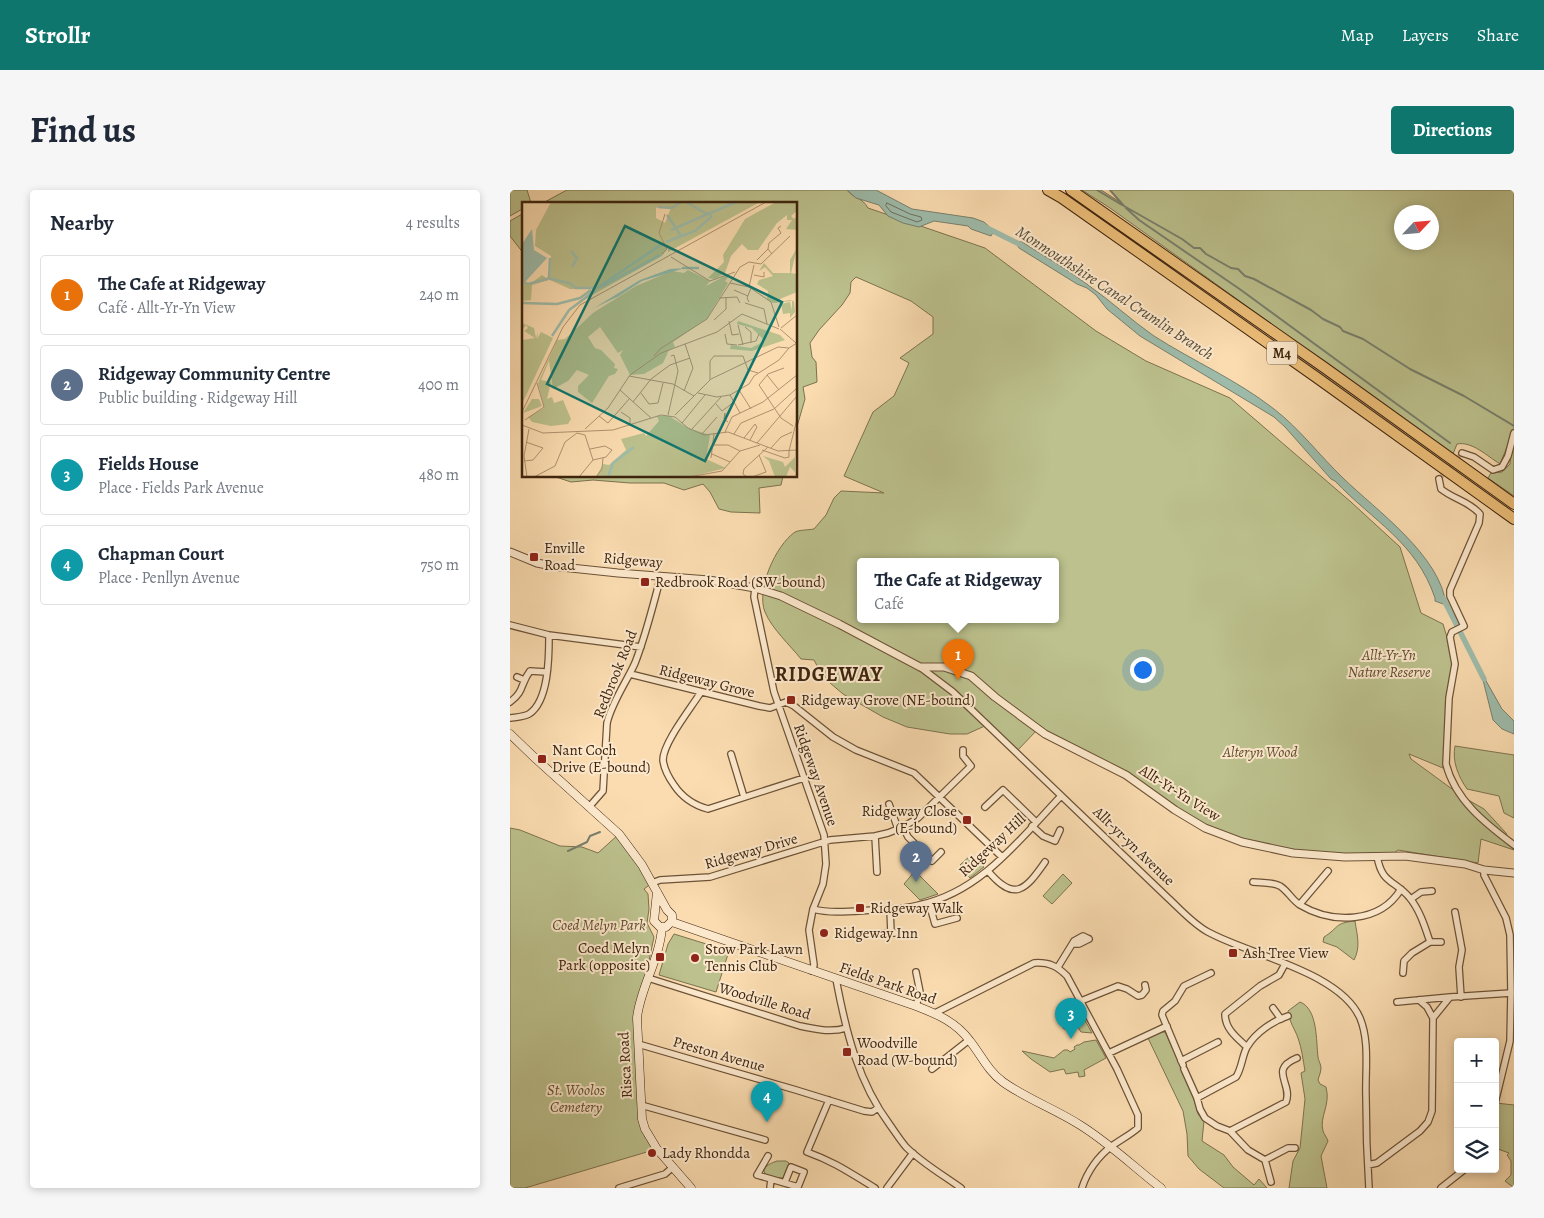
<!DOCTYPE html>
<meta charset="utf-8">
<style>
:root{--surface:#fff;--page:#f6f6f7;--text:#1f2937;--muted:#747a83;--line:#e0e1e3;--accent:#0f766e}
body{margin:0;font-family:Alegreya,serif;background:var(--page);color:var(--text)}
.controls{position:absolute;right:15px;bottom:15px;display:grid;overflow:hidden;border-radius:5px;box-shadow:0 2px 8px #0003}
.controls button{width:45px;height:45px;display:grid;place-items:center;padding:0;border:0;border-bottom:1px solid var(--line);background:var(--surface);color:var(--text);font:25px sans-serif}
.compass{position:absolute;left:884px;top:15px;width:45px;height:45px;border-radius:50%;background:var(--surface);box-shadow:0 2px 8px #0003;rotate:64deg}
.you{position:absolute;left:632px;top:479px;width:18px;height:18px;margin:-12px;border:4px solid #fff;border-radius:50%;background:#1a73e8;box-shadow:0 0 0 8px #1a73e833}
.badge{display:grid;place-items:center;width:32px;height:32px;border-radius:50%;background:var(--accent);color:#fff;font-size:16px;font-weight:700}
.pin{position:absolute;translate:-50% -41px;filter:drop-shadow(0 1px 2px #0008)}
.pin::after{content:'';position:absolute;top:26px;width:18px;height:15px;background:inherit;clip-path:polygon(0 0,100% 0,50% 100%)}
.popup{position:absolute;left:347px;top:368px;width:202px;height:65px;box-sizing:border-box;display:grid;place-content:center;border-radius:5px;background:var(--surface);filter:drop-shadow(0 1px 4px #0005);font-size:16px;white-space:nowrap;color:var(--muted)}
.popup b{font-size:19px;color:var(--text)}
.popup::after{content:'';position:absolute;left:50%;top:100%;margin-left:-10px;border:10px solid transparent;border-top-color:var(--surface)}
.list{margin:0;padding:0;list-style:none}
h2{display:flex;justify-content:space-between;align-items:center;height:65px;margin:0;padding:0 20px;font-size:21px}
h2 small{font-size:16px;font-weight:400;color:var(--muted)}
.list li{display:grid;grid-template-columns:32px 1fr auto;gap:15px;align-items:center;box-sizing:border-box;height:80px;margin:0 10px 10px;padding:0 10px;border:1px solid var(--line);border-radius:5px}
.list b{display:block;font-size:19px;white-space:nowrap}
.list p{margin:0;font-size:16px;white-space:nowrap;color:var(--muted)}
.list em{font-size:16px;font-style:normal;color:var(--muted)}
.icon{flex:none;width:28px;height:28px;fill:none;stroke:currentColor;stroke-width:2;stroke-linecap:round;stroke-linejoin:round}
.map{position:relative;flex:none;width:1004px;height:998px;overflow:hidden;border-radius:5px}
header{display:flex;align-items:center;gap:30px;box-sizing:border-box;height:70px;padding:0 25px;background:var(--accent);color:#fff}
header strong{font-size:24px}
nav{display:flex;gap:28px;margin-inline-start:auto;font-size:18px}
.intro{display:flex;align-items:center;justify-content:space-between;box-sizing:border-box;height:120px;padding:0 30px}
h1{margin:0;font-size:35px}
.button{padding:12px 22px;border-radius:5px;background:var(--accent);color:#fff;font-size:18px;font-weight:700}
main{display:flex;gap:30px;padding:0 30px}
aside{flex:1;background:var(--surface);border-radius:5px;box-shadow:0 2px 8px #0003}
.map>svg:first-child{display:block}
</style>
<header>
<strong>Strollr</strong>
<nav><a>Map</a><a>Layers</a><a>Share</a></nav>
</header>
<div class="intro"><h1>Find us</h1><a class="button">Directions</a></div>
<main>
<aside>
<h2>Nearby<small>4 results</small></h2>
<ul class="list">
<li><span class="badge" style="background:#e8710a">1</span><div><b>The Cafe at Ridgeway</b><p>Café · Allt-Yr-Yn View</p></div><em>240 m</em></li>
<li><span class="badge" style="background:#5c6f8a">2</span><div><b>Ridgeway Community Centre</b><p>Public building · Ridgeway Hill</p></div><em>400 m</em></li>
<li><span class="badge" style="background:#0f9aa8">3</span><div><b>Fields House</b><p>Place · Fields Park Avenue</p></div><em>480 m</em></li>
<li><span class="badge" style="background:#0f9aa8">4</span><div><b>Chapman Court</b><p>Place · Penllyn Avenue</p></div><em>750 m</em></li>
</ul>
</aside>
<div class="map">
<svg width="1004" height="998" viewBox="0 0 1004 998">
<rect width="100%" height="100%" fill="#fadcb0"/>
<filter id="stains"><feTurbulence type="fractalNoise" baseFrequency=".004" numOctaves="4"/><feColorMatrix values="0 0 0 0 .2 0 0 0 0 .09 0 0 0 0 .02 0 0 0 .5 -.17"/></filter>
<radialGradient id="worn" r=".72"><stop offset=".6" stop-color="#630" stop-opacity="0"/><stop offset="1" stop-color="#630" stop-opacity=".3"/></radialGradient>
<path fill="#bcc18d" stroke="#7d724e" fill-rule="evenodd" d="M0 0H17L21 13 14 14V18L0 26Z
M57 0H337C344 9 352 7 358 18L475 58 586 141 636 171 720 208 841 312 890 357 911 423 933 434 945 474 933 578 899 564 901 569 953 607 974 619 996 643 1004 660 971 649 968 673 888 660 880 666 783 663 695 638 644 604 528 539 506 562 477 535 457 544H440L397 537 373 527 333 504 313 487 304 470 291 469C280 455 262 439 255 422 246 400 265 356 285 342 289 340 298 340 304 339L316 325 324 308 331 301 374 303 334 286 363 222 384 206 399 173 390 168 423 144V127L401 111 346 87 341 92 340 103 332 115 309 140 300 153 302 167 306 172 307 192 293 197 295 209 286 240V14H31ZM350 371H546V429H350Z
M572 0H591L610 12 600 0H1004V240L990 274C977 266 962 251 947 254L943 264 600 18ZM892 22H922V52H892Z
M14 23V64L0 46V31Z
M1004 251V306L978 288 981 283 992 282 1000 274 1001 260Z
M43 286H273L271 295 249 298 250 323 221 322 209 319 200 302 193 294 174 300 154 293H120L83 290 61 292Z
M945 556 1004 565V628L994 623 989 606 957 599C948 586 942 571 945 556Z
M0 638 10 640 50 656 72 657 88 663 109 644 142 693 134 699 138 704 139 719 137 733 144 747 137 780 138 788 128 819 132 929 147 959 15 998H0Z
M461 665 474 677 460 688 454 682V678L450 675Z
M405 681 428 704 410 710 394 694Z
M553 684 562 693 542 714 533 706Z
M845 731C847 745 851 757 844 770L827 757 813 752 814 747C830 737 824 733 845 731Z
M164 744 219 761 206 802 149 785 158 754Z
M790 812C808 819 806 851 808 867 808 870 811 874 811 878 811 882 809 886 808 890L810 894 816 897C821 915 809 927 813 941 814 944 817 948 818 951L811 966 817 998H779L783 971 790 958 795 909 791 883 795 881C793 870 792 859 788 848 784 837 780 834 778 821Z
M571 823 582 843 571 842 566 834 560 839H554L551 834Z
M652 842H655L681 899 688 924 694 931 692 951 714 965 723 977 744 995 749 989 757 998H714L689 979 678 966 677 944 673 921 638 848Z
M586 850 596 868 574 880 575 886 569 887 568 882 556 884 554 879 540 882 521 869 512 861 544 868 554 860H558L560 862 565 859 564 857 567 855H569L574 852Z
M986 913 1004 915V998L995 991 1001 985V971L997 965 999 963 985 958Z
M267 971H276L279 973 273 988 258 987 254 982C254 975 262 973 267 971Z"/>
<path fill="#9ebcab" stroke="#787f6c" d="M337 0H366L402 19 463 28 474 32 484 41 481 46 461 39 458 36 424 31 409 37 393 33 378 26 369 15 346 8Z
M505 51 512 52C534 66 557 79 578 95 601 111 621 130 644 146 683 171 727 190 764 219 790 239 810 266 833 288 866 320 931 366 936 415L925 411V408C906 352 864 332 825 291L821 289 775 237 764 227 630 146 597 119 586 105 577 98 567 94 509 58Z
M971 482 992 519 1004 531V544L992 539 983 530Z"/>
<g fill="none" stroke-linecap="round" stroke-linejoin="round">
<path stroke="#6e705c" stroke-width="1" d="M377 13 400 24 411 27 412 30 407 32 381 22 376 16Z"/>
<path stroke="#787f6c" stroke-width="2" d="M587 0 612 15
M600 0 614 16 672 49 684 58H690L696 64 721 78 728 79 735 86 744 89 801 120 813 129 830 137 833 141 853 149 900 179 954 206 1004 236
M616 18 629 30 731 100 940 253
M58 661 77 652 80 646 90 642"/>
<path stroke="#9ebcab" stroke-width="5.5" d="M477 38 511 55
M933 408 974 489"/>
<path stroke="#d4b790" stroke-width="5.5" stroke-dasharray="5.5 3" stroke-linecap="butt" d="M929 289 952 263"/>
<defs>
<path id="minor" d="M952 263 964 267 983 280 992 277 998 266 1004 243
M929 289 931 299C943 309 959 311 970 324L969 333 940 400V406L954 436 942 442 940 447 945 474 939 508 936 574C945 610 976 634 1004 655
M245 398 244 407 264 502 314 645 316 674 313 694 303 719 299 740 304 775 302 781
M0 435 39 445 131 457
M410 477 443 502 658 708C670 719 683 734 698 742 740 765 830 782 850 828 860 852 855 882 856 907 856 937 857 968 859 998
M120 484 249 516 260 518 276 512 284 516 323 547 346 560 404 583 492 667
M7 487 14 490
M191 502C181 518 153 553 153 570 154 579 159 588 164 595 172 607 183 615 198 619L294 588
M0 512C15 501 10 494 20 481L36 482
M0 528C7 527 13 527 19 524 39 511 39 466 39 445
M221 564 234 607
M379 614 388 639
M79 617 93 601 97 533C102 512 116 493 125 473 136 445 143 415 151 386
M475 617 493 600 526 632
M522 636 533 646 545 651 550 640
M393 637 398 647 422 671 431 662
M365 646 367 682
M867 666C872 694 883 689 899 707 910 720 915 737 920 752L902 763 894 771 893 783
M974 680V685L996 728 1000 745 1001 803 1000 851 985 913
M478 681C504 712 515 701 535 672
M743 692C752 693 762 692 770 696 778 701 782 710 790 715 822 734 870 734 891 699
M142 693 150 690 200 687 320 650 365 646 378 643 393 637 408 628 461 576 453 566V560
M901 709 911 702 922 701
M419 713 425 734 447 728
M790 714 818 681
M303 719C322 724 344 721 364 720 379 719 394 719 409 715 471 702 510 649 551 606
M380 719 381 743H388
M945 722 952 760 949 777 951 807
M357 744 381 743
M920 752H931
M563 754H569L579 749
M548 777 564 751 573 746 579 749
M138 788 290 836C305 839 321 843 336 838
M326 789C336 842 348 892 380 935 385 942 390 950 396 957 412 973 433 985 451 998
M571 811 608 796 617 799 628 806 632 805 636 800 635 795
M887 812 940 807
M406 816 410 802 406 782
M763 818 771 829
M425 823 524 773C539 772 547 776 557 786L607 879 628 925V938C620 945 610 950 602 956 588 966 577 982 572 998
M923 828 940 807 1001 803
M128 854 286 900 354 921 362 922 368 918
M737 857C727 848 715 839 715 824L750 796 769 785 775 774
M599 863 657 836
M671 871 708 852
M673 875 652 825 653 821 665 811 674 796 701 783
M422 879 459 850
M674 879 687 908 690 919 695 928 707 936 720 941 738 960 755 970 778 958H785
M687 908 726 887C732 878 732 866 737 857 746 842 763 831 778 826
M319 910 297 962C325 972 340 983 365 998
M131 915 255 950
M720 941 776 912C783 893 758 880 787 868
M258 966 247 985 261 989
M755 970 761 992
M858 975 867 973 910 941 918 932 922 921 923 828 917 817 909 810
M109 998 155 984 163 977
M260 998 261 989 288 997 294 982 281 977 275 992
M377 998 403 963
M931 998 955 979"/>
<path id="tertiary" d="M0 362 27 373 42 376 108 383 199 390 245 398 271 406 329 434 410 477H434L461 486 485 507 535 544 616 585 665 620 695 638 732 652 783 663 835 667 895 666 955 674 974 680 1004 683"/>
<path id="secondary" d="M0 544 26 569 109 644 132 675 157 720 162 725V731L156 737H150L144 731 147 702
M162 732 406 816C427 824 446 832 460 851 471 865 478 881 493 892 517 909 545 919 570 935 599 953 624 977 651 998
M152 737C150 769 130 798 127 828L132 929 135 939 147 959 181 998"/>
<path id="motorway" d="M538 0 552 8 806 187 1004 329
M561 0 815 178 1004 314"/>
</defs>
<use href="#minor" stroke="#6d5236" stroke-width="8"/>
<use href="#tertiary" stroke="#6d5236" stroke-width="9"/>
<use href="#secondary" stroke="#3e240e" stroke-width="9"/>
<use href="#motorway" stroke="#3e240e" stroke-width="12"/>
<use href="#minor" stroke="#fce8cc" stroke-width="5.5"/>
<use href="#tertiary" stroke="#fce8cc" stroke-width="7"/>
<use href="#secondary" stroke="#fce8cc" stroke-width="8"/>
<use href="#motorway" stroke="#edbe78" stroke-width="10"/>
</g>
<g fill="#8f2418" stroke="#fce8cc" stroke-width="2">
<rect x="19" y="362" width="10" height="10" rx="2.5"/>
<rect x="130" y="387" width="10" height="10" rx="2.5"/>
<rect x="276" y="505" width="10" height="10" rx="2.5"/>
<rect x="27" y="564" width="10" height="10" rx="2.5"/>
<rect x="452" y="625" width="10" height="10" rx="2.5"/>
<rect x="345" y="713" width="10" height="10" rx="2.5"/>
<circle cx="314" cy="743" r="5"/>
<rect x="718" y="758" width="10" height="10" rx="2.5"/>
<rect x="145" y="762" width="10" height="10" rx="2.5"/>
<circle cx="185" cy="768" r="5"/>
<rect x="332" y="857" width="10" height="10" rx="2.5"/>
<circle cx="142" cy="963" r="5"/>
</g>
<g text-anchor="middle" stroke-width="4" stroke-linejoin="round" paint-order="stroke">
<rect fill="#fce8cc" stroke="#775f47" stroke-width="1" x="757" y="151.5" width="30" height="23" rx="4"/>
<g font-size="14" font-weight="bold" fill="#3e240e">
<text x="772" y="168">M4</text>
</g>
<g font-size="15" fill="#3e240e" stroke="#fce8cc" text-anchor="start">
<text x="34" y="363">Enville<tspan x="34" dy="17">Road</tspan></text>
<text x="145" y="397">Redbrook Road (SW-bound)</text>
<text x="291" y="515">Ridgeway Grove (NE-bound)</text>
<text x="42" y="565">Nant Coch<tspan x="42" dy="17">Drive (E-bound)</tspan></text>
<text x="447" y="626" text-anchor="end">Ridgeway Close<tspan x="447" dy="17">(E-bound)</tspan></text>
<text x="360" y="723">Ridgeway Walk</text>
<text x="324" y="748">Ridgeway Inn</text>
<text x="140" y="763" text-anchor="end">Coed Melyn<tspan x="140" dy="17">Park (opposite)</tspan></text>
<text x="195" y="764">Stow Park Lawn<tspan x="195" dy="17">Tennis Club</tspan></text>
<text x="733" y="768">Ash Tree View</text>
<text x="347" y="858">Woodville<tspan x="347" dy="17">Road (W-bound)</tspan></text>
<text x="152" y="968">Lady Rhondda</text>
</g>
<g font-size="15" fill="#3e240e" stroke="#fce8cc">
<text transform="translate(123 370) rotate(5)" y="5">Ridgeway</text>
<text transform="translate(105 484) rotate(-68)" y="5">Redbrook Road</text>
<text transform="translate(197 491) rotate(14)" y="5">Ridgeway Grove</text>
<text transform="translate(306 585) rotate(71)" y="5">Ridgeway Avenue</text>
<text transform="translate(670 603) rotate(32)" y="5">Allt-Yr-Yn View</text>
<text transform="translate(482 655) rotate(-43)" y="5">Ridgeway Hill</text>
<text transform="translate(624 656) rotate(44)" y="5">Allt-yr-yn Avenue</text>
<text transform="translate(241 661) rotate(-16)" y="5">Ridgeway Drive</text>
<text transform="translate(378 793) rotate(19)" y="5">Fields Park Road</text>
<text transform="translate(255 811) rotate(17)" y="5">Woodville Road</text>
<text transform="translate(209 864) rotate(16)" y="5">Preston Avenue</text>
<text transform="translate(115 875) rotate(-93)" y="5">Risca Road</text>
</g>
<g font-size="15" font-style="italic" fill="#5e4b2e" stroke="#fce8cc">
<text x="879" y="470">Allt-Yr-Yn<tspan x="879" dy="17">Nature Reserve</tspan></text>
<text x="750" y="567">Alteryn Wood</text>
<text x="89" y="740">Coed Melyn Park</text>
<text x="66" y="905">St. Woolos<tspan x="66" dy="17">Cemetery</tspan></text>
</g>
<g font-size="16" font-style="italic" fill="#564a35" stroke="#fce8cc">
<text transform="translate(605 102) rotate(33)" y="6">Monmouthshire Canal Crumlin Branch</text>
</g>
<g font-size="20" font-weight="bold" letter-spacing="1" fill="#3e240e" stroke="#fce8cc">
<text x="319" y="491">RIDGEWAY</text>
</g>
</g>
<g transform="translate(12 12)">
<rect width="275" height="275" fill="#fadcb0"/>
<path d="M29 0H238L146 50V47L141 41 145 47 140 54 56 101 72 87H48L28 78 29 54 13 44 14 28ZM139 4 149 6 143 21 134 16V6ZM254 0H275V9L269 14 272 17 275 14V28L264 27 270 18H265V13L255 21 236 48H226L220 42 209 54 203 71 193 77 186 76 202 60 201 53 223 17ZM275 46 269 71 275 72V90L258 97 259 100 267 98 272 99 273 110 268 116V111L261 112 259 102 268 100 270 108V99L251 101 245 97 246 89 235 82 237 78 251 74 243 65 237 69 242 61 251 71H268V58ZM166 68 188 79 184 84 203 74H207L203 79 206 81 185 117 151 140 153 145 147 148 141 161 122 172 108 173 98 153 101 148 96 151 78 125 66 135 73 146 79 148 93 162 92 166 96 167 93 172 87 174 70 201 56 190V184L67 173 55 168 46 179 31 187 27 159 19 178 29 180 25 197 30 195 32 201 41 198 49 217 46 222 29 224 10 220 6 215 22 206 16 181 35 138 43 137 71 111 114 84 150 69 162 71ZM20 73 27 78 10 83 9 98 0 99V80L8 82ZM216 119 258 133 263 138 230 149 208 147 209 143 229 146 243 139 230 126 215 122ZM0 121 12 126 14 136 16 130 15 137 19 130 31 136 0 202V138L13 136 2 129 6 126 4 123 1 127ZM10 197H17L20 204 1 211ZM135 214H147L166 226 188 233 184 257 204 266 167 275H74L81 262 87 263 104 248 99 237 122 231 124 234 137 219ZM241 254 261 260 263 265 273 255V270L268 265 264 275H253L247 259Z" fill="#bcc18d" fill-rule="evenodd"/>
<path d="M10 27 12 48 25 56 3 80 0 77V42ZM163 66 120 79 97 94 72 106 118 78 148 67Z" fill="#9ebcab"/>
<path fill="none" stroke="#9ebcab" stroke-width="2.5" d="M164 0 185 12M136 5 150 6 159 0M145 13 159 34M149 28 188 11M144 40 173 29 189 15 188 11 214 0M49 49 55 56 50 65M160 66H177M25 76 47 81 54 86H75L140 42M27 77 28 56M0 79 6 82 25 77M79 85 138 53M0 101 35 102 58 96 69 88M30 134 47 108 74 88M86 275 91 261 112 245"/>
<path fill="none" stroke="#af926f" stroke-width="1" d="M140 52 145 47 137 31 143 12M250 52 246 47 247 41 259 31 256 26 259 24M149 55 188 79 213 70M235 58 246 47M232 73 242 75V70M208 81 227 85 249 100 257 125M227 85 232 63M212 88 226 94M197 96 215 95 218 101M227 100 225 96 229 86M223 101 242 107 245 122M192 118 204 107V95M207 119 210 133 217 132M216 123 221 143M223 125 229 130V141M259 126 275 113M258 127 274 141M203 132 205 142 215 143M216 143 234 139 237 132M132 154 138 147 185 117 218 65 227 60 239 62 268 34M262 166 246 172 237 183 259 216 271 224M245 173 257 188M107 174 151 182 172 194M188 178V159L192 154H221L226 168 236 171M98 188 129 216M217 188 229 207M162 189 171 166 163 142M119 191 127 202 136 201 141 181M176 191 195 195 208 193 227 182 232 174 257 158 267 146M208 193 218 211M111 200 129 177 148 163 168 156M194 202 200 209 212 200M0 210 41 125 58 103 244 0M99 210 108 216V224M146 213 156 169 152 153 149 154M153 213 189 177 256 145 267 146 275 141M77 214 86 221 108 196M153 215 166 226 182 233 206 230 256 249 275 248M203 215V211L202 217 206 220M3 218 22 205 15 181M160 221 183 193M0 223 21 231 91 228 139 213 153 215M63 227 86 206 108 173 139 151 195 130 220 112 257 127M170 227 199 195M203 230 210 215 241 200 275 173M180 232 195 215M212 232 219 221 252 207 275 186M222 236 233 222M228 238 235 225 233 222M235 241 275 194M191 243H206L218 249M249 246 259 235 270 230M68 247 83 244 90 248 84 255 71 258M240 248 263 256 267 255V249M267 249 275 217M190 252 208 260M189 256 192 232M2 259 11 258 21 246 4 240M5 275 2 254 7 227M12 275 33 264 43 240 55 231 63 233M57 275 71 258 63 233M74 275 80 267 81 256M167 275 200 269 218 249 238 243M225 275 221 272 222 267 246 245M230 275 244 270 237 253"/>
<path fill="#0f766e" fill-opacity="0.15" stroke="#0f766e" stroke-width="2.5" d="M103 24 260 100 183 259 25 182Z"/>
<rect width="275" height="275" fill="none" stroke="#3e240e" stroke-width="2.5"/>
</g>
<rect width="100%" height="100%" filter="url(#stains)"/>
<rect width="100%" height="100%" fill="url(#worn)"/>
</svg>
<div class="controls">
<button>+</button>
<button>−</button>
<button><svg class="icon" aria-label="layers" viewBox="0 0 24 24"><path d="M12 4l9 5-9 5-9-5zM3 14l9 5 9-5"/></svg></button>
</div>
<svg class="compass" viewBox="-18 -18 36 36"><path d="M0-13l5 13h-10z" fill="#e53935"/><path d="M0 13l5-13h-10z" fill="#747a83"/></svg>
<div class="you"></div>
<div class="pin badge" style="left:448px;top:490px;background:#e8710a">1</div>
<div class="popup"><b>The Cafe at Ridgeway</b>Café</div>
<div class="pin badge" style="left:406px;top:692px;background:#5c6f8a">2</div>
<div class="pin badge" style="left:561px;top:849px;background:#0f9aa8">3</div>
<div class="pin badge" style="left:257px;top:932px;background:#0f9aa8">4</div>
</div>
</main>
